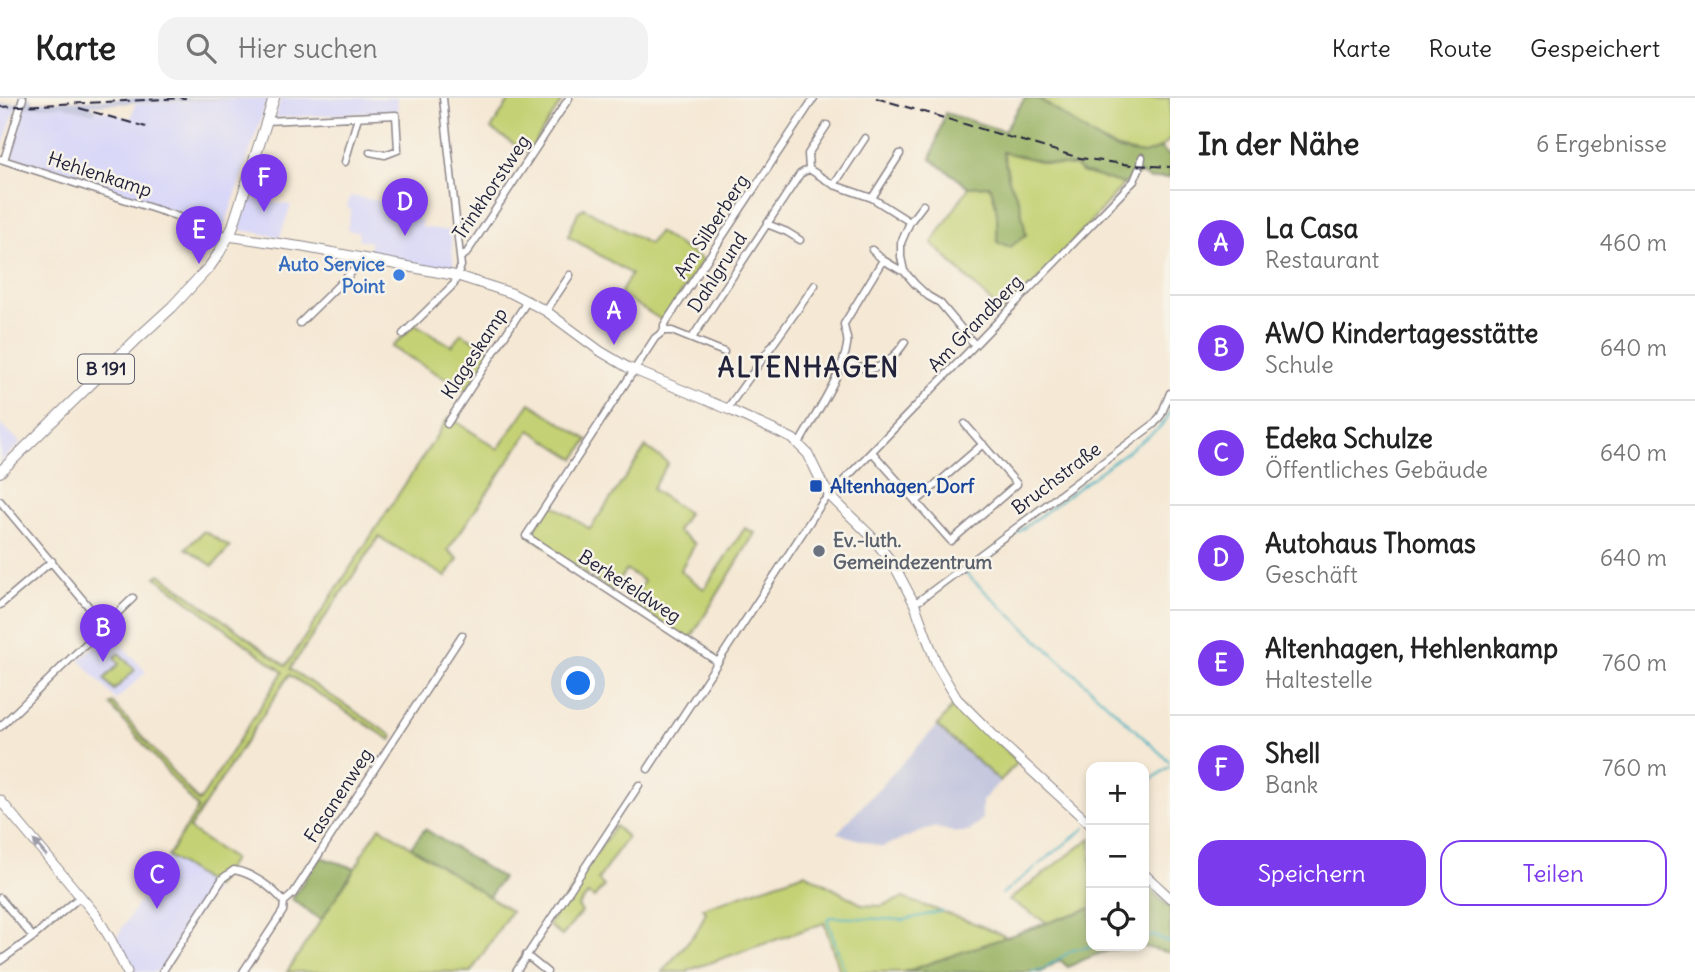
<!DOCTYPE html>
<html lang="de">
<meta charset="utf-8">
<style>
:root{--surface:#fff;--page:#f2f2f2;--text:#222;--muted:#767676;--line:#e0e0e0;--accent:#7c3aed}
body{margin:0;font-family:Delius,sans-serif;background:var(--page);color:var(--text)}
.controls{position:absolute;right:21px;bottom:21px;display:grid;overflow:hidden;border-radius:14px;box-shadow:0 4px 10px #0003}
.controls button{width:63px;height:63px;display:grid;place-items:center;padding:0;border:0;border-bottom:2px solid var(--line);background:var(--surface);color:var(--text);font:35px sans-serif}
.you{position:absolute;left:579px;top:586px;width:24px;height:24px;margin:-18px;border:5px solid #fff;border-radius:50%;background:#1a73e8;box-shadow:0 0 0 10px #1a73e833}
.badge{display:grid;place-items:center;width:46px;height:46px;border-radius:50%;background:var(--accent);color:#fff;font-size:23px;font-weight:700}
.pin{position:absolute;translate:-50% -58px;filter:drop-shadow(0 2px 4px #0008)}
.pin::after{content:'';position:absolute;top:37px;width:24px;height:21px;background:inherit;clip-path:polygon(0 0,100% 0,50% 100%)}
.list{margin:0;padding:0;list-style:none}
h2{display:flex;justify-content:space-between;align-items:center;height:91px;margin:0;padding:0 28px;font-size:30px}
h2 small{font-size:23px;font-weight:400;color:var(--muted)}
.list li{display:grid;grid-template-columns:46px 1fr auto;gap:21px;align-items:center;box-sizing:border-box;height:105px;padding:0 28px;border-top:2px solid var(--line)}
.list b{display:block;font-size:26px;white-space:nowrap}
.list p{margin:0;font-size:23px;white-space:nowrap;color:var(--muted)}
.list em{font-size:23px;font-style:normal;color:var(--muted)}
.actions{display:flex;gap:14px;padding:21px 28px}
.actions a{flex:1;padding:16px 0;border:2px solid var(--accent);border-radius:21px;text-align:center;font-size:24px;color:var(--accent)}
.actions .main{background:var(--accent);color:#fff}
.icon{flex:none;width:38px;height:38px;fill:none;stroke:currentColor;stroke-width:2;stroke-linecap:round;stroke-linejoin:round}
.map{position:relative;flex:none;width:1170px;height:874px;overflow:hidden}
header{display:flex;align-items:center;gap:42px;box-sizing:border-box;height:98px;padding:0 35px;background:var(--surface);border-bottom:2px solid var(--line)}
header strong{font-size:33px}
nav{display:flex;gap:38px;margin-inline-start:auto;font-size:24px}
.search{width:490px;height:63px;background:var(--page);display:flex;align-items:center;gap:18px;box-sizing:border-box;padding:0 24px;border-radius:21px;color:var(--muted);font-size:26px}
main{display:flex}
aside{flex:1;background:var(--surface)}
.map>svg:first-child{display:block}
</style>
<header>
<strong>Karte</strong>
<div class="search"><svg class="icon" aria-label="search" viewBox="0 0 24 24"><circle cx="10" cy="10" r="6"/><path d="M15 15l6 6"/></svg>Hier suchen</div>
<nav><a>Karte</a><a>Route</a><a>Gespeichert</a></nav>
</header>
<main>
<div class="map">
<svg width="1170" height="874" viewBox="0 0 1170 874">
<rect width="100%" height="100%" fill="#f7f3e8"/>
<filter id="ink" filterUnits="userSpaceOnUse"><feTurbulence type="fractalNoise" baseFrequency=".0143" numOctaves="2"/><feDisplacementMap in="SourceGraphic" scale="14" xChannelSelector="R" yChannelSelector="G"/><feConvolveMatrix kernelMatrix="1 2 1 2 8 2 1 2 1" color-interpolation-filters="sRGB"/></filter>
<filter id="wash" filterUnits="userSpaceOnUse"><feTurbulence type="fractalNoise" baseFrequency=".00686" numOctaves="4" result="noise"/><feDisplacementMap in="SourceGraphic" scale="28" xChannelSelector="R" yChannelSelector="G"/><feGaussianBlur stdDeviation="1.57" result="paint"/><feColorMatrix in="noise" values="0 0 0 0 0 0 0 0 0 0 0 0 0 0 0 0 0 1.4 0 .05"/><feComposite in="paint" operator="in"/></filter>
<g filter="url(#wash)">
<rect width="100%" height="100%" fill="#f5e8d4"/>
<path fill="#d8d7f8" d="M252 0H268L225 128 222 129 20 63 14 60 12 55 24 9 63 8 94 16 97 11 131 21 135 6Z
M281 0H397L398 13 275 20Z
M16 9 2 50 0 52V11Z
M388 97 421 103 418 121 422 123 421 129 451 133 454 173 367 158 371 144 358 141 359 134 347 132 351 111 347 110 350 98 387 104Z
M249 100 291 107 280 139 241 132 240 127Z
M0 326 21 345 0 365Z
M110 534 146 574 116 602 80 562Z
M168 758 215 789 165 865 157 874H133L116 840Z"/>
<path fill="#bfc2dd" d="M27 0H32V4L138 0H252L89 7 97 11 94 16 63 8 0 11V6L25 4Z
M937 628 1000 683 982 703V721L969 734H954L933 729 882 749 837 735Z"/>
<path fill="#c4d274" stroke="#737a58" stroke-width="2" d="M511 0H564L528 55 491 31Z
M1038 0H1170V41C1164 47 1157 54 1148 56 1143 57 1137 55 1132 54 1096 47 1067 20 1038 0Z
M1003 53 1052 66 1075 68 1083 74 1124 86 1006 219 932 145 969 89 990 88C998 107 998 124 997 144L1020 105 1009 82Z
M584 110 649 146 658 134 703 162 663 223 620 196 631 176 568 138 578 114Z
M415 226 452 248 461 235 492 253 466 293 392 249Z
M530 305 588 342 575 361 530 332 448 452 458 461 446 479 379 439 290 571 393 638 391 642 289 577 189 731 233 761 215 789 168 758 198 710 110 607 113 605 199 704 283 574 156 479 160 476 286 568 449 319 498 351Z
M646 349 668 365 652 391 688 415 677 433 695 446 680 473 704 491 745 430 755 435 689 543 631 505 644 483 626 472 612 493 530 438 551 406 590 431Z
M204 433 230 449 213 468 186 450Z
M119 555 135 572 114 592 104 581 119 566 114 560Z
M956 604 1018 664 1000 683 937 628Z
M615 728 627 739 598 782 604 788 594 800 588 796 578 808 582 814 562 838 548 827Z
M380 729 511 813 471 874H287L361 761 360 759Z
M1091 740V810L1047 825 1009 802Z
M805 775 863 807 881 808 903 800 974 825 1007 839 904 874H840L824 825 689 872V874H662L698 832 706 814 703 810Z"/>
<path fill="#9bb466" stroke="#5e6b50" stroke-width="2" d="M1025 0H1038L1103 45 1120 52 1144 56 1161 50 1168 57H1170V79L1150 81 1140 75 1124 86 1082 74 1075 68 1052 66 1003 54 1009 82 1020 105 1026 137 1010 149 997 144C998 124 998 107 990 88L969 89 931 61 945 15 1004 33Z
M425 731 502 780 489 799 411 749Z
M320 759 355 770 321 822 292 801Z
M1149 790 1170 810V855L1141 848H1144V792Z
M1091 810V848H1130C1107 852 1088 858 1068 869L1060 862 1041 874H904Z"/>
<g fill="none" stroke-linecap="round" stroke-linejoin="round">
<path stroke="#43b0c0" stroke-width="2" d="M1041 0H1042
M1170 313 1166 322 1158 331 964 474 1170 664
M1144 687 1170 668
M1002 796 1085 730
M1144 839 1156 838 1170 845
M845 874 827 821 830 819 904 822 942 813
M1032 874 1043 871 1073 852 1093 848"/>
</g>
</g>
<g filter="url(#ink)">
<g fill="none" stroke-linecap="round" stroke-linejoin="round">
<defs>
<path id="street" d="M266 23 396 17 398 52 385 57 370 54
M0 61 176 118 228 138
M4 62 23 0
M345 64 358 19
M1141 66 1142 59
M809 71 834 87 872 100 910 124 901 145V159L904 173 915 186 928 198 940 205 975 247
M809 71 808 56 827 27
M834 87 865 40
M872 100 900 56
M910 124 923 107
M767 126 787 134 800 142
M872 152 883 162
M461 159 466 156 569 0
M546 213 570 177
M300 225 361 165 363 160
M664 233H672L724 254
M403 236 454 186 461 168 443 0
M692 240 800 76 809 71
M843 263C851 266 861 271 870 271 884 270 898 255 905 244
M727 311 815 187
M447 326 528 202
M799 346C813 320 844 274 847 247 849 240 844 233 844 226L883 162 900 172 904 173
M872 354 951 443 1017 386 965 326
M0 403 104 527
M916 404 983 346
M914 505 920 502 1154 326 1161 317 1170 295
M0 507 52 463
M718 564 526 438 655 240 664 233V227L814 0
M0 629 133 500
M648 671 822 405 1124 93 1134 83 1139 71
M0 800 33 839
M526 857 547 874
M0 863 33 839 81 798
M162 874 223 780 234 772C252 775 273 790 284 804
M243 874 283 813 284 804 293 796 462 537
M516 874 639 687"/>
<path id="secondary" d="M228 138 303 149 458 178 511 195 546 213 600 253 627 269 730 312 793 341 808 356 821 383 830 398 871 438 894 467 914 505 937 567 957 601 996 640 1091 727
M0 702 96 817 111 842 127 874
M1144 776 1170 800"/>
<path id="primary" d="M0 374 138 240 172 209 210 168 219 155 232 131 274 0"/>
</defs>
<use href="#street" stroke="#8c8588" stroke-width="9"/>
<use href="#secondary" stroke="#8c8588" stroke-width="11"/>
<use href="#primary" stroke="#8c8588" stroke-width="12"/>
<use href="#street" stroke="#fff" stroke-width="6"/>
<use href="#secondary" stroke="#fff" stroke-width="9"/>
<use href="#primary" stroke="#fff" stroke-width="10"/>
<path stroke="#22223b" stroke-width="2" stroke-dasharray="10 5" stroke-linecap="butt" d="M876 0 1080 60 1131 67 1170 69
M0 9 186 0
M79 10 146 29"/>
</g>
<defs><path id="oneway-solid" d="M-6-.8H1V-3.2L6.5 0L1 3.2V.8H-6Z" transform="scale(1.75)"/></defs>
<use fill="#9c9ca7" href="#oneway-solid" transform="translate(40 750) rotate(-130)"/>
</g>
<circle fill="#3f7fe0" stroke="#f7f3e8" stroke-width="2.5" cx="399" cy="177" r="7"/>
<rect fill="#1a4fb4" stroke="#f7f3e8" stroke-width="2.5" x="809" y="381" width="14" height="14" rx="3.5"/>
<circle fill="#6b7280" stroke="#f7f3e8" stroke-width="2.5" cx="819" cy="453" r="7"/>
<g text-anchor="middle" stroke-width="5" stroke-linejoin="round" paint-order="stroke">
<rect fill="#f7f3e8" stroke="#62616f" stroke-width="2" x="78" y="256.5" width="56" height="29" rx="5"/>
<g font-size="18" font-weight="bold" fill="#22223b">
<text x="106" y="277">B 191</text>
</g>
<g font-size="19" fill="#22223b" stroke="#f7f3e8">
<text transform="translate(100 76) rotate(18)" y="7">Hehlenkamp</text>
<text transform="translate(491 89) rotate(-56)" y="7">Trinkhorstweg</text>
<text transform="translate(711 128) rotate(-57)" y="7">Am Silberberg</text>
<text transform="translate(717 174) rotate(-57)" y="7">Dahlgrund</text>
<text transform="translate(975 225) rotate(-46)" y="7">Am Grandberg</text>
<text transform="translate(474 255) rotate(-57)" y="7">Klageskamp</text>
<text transform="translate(1056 380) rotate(-37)" y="7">Bruchstraße</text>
<text transform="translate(630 488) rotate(33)" y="7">Berkefeldweg</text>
<text transform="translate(338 697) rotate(-57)" y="7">Fasanenweg</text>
</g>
<g font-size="19" font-weight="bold" fill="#366cbe" stroke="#f7f3e8" text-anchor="end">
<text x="385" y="173">Auto Service<tspan x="385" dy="22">Point</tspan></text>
</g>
<g font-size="19" font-weight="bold" fill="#164399" stroke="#f7f3e8" text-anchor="start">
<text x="830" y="395">Altenhagen, Dorf</text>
</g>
<g font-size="19" font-weight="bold" fill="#5b616d" stroke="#f7f3e8" text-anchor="start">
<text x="833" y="449">Ev.-luth.<tspan x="833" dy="22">Gemeindezentrum</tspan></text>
</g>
<g font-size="26" font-weight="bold" letter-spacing="2" fill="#22223b" stroke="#f7f3e8">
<text x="809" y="279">ALTENHAGEN</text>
</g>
</g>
</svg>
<div class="controls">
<button>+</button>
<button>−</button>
<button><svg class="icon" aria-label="locate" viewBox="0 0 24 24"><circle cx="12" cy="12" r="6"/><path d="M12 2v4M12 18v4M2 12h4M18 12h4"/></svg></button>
</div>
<div class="you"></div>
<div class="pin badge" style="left:614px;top:247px">A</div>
<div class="pin badge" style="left:103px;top:564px">B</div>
<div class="pin badge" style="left:157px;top:811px">C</div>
<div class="pin badge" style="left:405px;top:138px">D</div>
<div class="pin badge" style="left:199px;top:166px">E</div>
<div class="pin badge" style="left:264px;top:114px">F</div>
</div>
<aside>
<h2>In der Nähe<small>6 Ergebnisse</small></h2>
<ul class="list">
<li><span class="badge">A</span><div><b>La Casa</b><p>Restaurant</p></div><em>460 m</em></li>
<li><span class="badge">B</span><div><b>AWO Kindertagesstätte</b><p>Schule</p></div><em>640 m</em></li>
<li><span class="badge">C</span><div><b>Edeka Schulze</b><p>Öffentliches Gebäude</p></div><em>640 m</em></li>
<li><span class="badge">D</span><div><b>Autohaus Thomas</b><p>Geschäft</p></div><em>640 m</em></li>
<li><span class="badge">E</span><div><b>Altenhagen, Hehlenkamp</b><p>Haltestelle</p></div><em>760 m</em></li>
<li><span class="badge">F</span><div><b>Shell</b><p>Bank</p></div><em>760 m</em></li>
</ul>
<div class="actions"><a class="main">Speichern</a><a>Teilen</a></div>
</aside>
</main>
